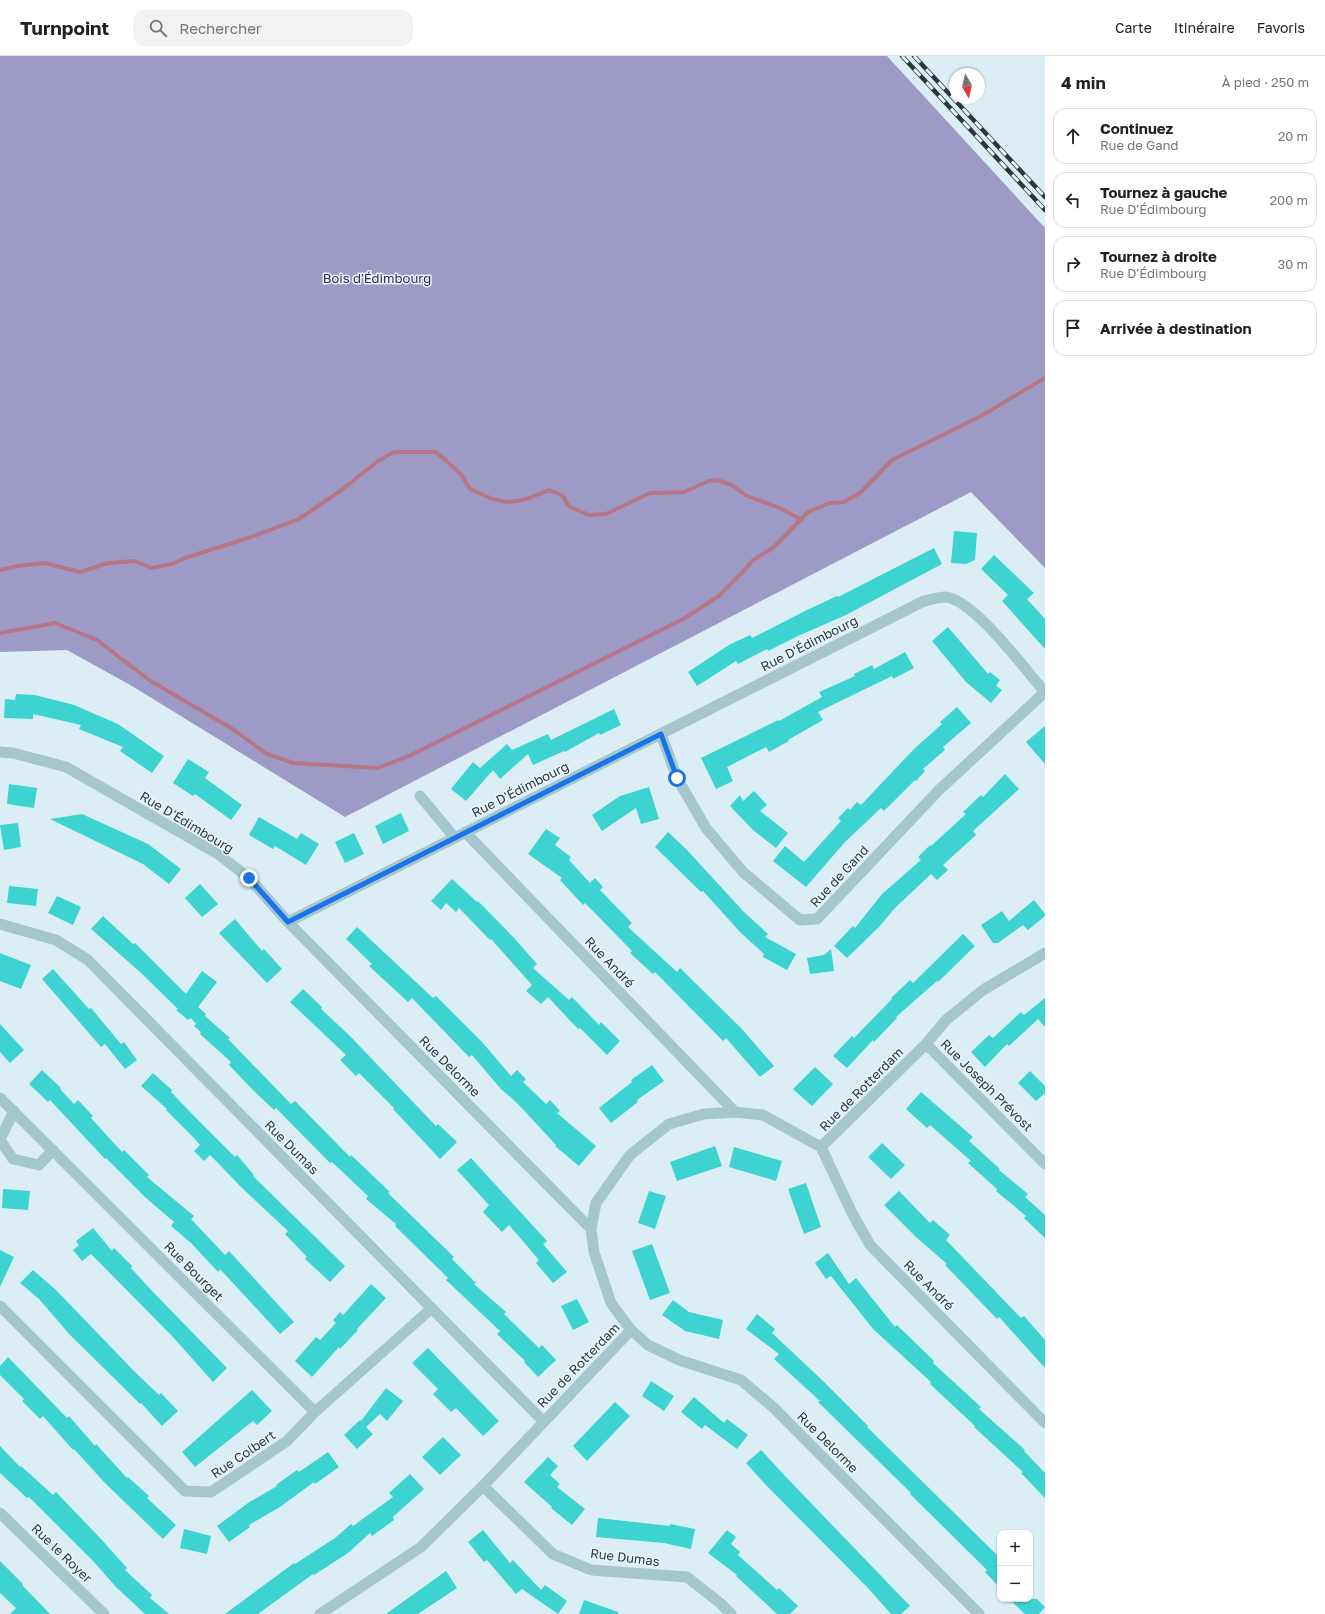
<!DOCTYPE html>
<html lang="fr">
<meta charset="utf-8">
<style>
:root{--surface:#fff;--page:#f2f2f2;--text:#222;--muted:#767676;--line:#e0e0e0}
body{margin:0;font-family:"Golos Text",sans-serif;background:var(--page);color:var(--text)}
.controls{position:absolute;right:12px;bottom:12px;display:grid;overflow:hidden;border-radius:8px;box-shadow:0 1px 3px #0004}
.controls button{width:36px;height:36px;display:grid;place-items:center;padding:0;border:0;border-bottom:1px solid var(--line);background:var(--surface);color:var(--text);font:20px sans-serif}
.compass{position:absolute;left:949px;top:12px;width:36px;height:36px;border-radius:50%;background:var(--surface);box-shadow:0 1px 3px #0004;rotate:172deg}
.stop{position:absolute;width:12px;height:12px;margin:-9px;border:3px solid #1a73e8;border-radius:50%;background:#fff}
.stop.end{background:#1a73e8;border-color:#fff;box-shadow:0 1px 4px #0008}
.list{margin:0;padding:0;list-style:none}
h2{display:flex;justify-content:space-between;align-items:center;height:52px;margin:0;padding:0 16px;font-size:17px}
h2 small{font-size:13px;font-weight:400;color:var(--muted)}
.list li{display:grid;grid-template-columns:26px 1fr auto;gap:12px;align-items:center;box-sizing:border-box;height:56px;margin:0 8px 8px;padding:0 8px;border:1px solid var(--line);border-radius:12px}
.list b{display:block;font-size:15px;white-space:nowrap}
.list p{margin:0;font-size:13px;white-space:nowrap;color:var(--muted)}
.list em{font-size:13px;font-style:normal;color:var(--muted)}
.icon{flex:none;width:22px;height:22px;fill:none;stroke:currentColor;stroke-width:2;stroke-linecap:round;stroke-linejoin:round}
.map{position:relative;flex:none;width:1045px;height:1558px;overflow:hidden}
header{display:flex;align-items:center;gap:24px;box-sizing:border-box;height:56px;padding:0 20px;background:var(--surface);border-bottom:1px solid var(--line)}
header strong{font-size:19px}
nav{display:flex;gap:22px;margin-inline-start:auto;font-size:14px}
.search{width:280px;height:36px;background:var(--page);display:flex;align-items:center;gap:10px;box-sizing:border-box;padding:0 14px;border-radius:12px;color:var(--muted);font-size:15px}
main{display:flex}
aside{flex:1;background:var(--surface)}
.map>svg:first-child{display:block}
</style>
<header>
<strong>Turnpoint</strong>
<div class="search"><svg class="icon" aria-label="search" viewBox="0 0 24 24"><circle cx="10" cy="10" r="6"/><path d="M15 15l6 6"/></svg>Rechercher</div>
<nav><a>Carte</a><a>Itinéraire</a><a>Favoris</a></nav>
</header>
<main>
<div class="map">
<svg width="1045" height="1558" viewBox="0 0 1045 1558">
<rect width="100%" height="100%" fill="#dceef5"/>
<path fill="#9d9ac6" d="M0 0H887L1045 172V512L971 436 345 761 132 630 67 594 0 596Z"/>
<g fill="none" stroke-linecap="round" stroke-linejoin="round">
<path stroke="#b57785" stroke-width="4" d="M0 514 18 510 44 507 80 516 108 507 135 505 152 512 172 508 185 502 251 481 299 463 339 436 378 405 394 396H436L461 418 470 433C507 451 513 449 549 434L563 440 567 448 572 452 589 459 606 458 650 437 684 436 709 425 717 424 732 429 745 439 780 452 802 464
M0 577 55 567 97 584 149 624 231 672 267 698 293 707 378 712 411 699 685 562 719 540 743 516 752 505 774 491 808 456 829 447 844 446 860 437 892 404 981 360 1045 322"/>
</g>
<path fill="#3cd3d1" d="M954 475 977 477 975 504 966 508 951 507Z
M934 492 942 508 846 559 798 580 768 595 767 593 738 608 736 605 697 630 688 616 729 589 750 579 752 582 807 554 837 540 838 541Z
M994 499 1034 537 1027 543 1045 563V593L1002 545 1008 539 981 513Z
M948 571 988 618 990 616 1000 624 996 630 1002 634 991 647 966 626 932 585Z
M905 596 914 612 893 623 892 620 818 656 823 664 788 684 789 685 769 696 766 691 727 711 733 725 716 733 701 702 778 664 779 665 822 641 819 636 855 620 854 618 872 609 874 613Z
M16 638 35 639 74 649 118 668 164 700 152 717 120 695 123 691 79 673 81 669 33 658V663L4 662 5 643 15 644Z
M957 651 971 667 943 691 945 694 923 713 925 715 916 725 915 724 884 755 881 752 845 786 806 831 773 805 785 790 804 806 841 765 838 762 848 752 850 754 857 746 861 749 914 693 942 668 940 666Z
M614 653 621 669 600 679 599 677 565 696 564 695 533 709 528 698 500 723 493 714 466 745 451 733 473 706 480 712 507 688 512 694 548 678 551 684Z
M1045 670V708L1026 686Z
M188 703 209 716 205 722 242 749 231 764 195 738 193 740 173 727Z
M1005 718 1019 733 973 775 976 779 943 809 948 814 937 824 931 818 894 853 879 871 847 902 834 890 853 870 855 872 882 838 921 804 918 801 930 789 931 790 966 758 963 756 981 739 983 741Z
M9 728 37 732 34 752 7 748Z
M649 731 659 763 641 768 636 752 602 775 592 759 620 740Z
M754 735 767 749 760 755 788 777 776 792 753 774 730 750 740 739 743 745Z
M401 757 409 775 383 788 375 770Z
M82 758 148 788 181 813 169 828 143 808 50 763Z
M259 761 297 783 301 777 319 788 306 809 275 790 273 793 249 779Z
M18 767 21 791 4 794 0 769Z
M546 773 560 782 555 789 571 801 569 804 590 827 595 822 603 831 600 834 632 867 628 871 677 916 680 912 742 973 774 1010 760 1021 726 982 723 985 655 916 653 918 630 897 632 895 585 847 583 849 560 824 562 822 528 798Z
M668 776 687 794 743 855 768 878 765 881 796 898 787 914 763 901 764 898 740 876 703 835 701 836 655 791Z
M354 777 364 798 345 807 335 786Z
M452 823 477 846 478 845 515 883 537 908 533 912 569 944 572 941 599 969 601 966 620 985 607 999 580 972 578 973 548 941 541 948 526 935 532 929 491 883 490 884 459 852 456 856 446 847 441 854 431 845Z
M200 828 218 848 202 861 185 842Z
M9 830 38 833 36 850 7 847Z
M57 840 81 851 73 869 48 857Z
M1034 844 1045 858V860L1028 874 1023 869 998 887H993L981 869 1002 855 1009 865Z
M103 860 133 888 135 887 186 938 202 915 217 926 198 951 206 958 205 960 230 982 228 983 291 1048 295 1045 350 1101 351 1099 390 1136 388 1137 454 1201 452 1203 476 1227 474 1228 506 1256 504 1258 539 1292 542 1289 556 1304 538 1321 524 1306 525 1305 497 1278 500 1275 446 1224 448 1222 395 1170 396 1168 366 1143 368 1140 332 1106 330 1107 276 1052 274 1054 252 1033 229 1009 231 1006 200 978 201 976 194 970 196 968 191 962 188 964 176 954 178 953 140 916 91 873Z
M235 863 262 895 264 893 282 913 267 927 219 877Z
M357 871 433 942 436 940 482 986 511 1020 517 1014 526 1023 523 1026 546 1048 550 1044 560 1055 557 1057 596 1090 579 1110 555 1090 556 1089 518 1048 500 1032 472 999 469 1001 412 942 408 946 369 910 372 908 346 883Z
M963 878 975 890 938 926 937 925 896 961 897 962 874 986 873 984 847 1012 833 1000 852 980 854 982 892 943 891 942 910 924 913 927Z
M831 893 834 915 810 918 807 902 824 899Z
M0 897 31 909 21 933 0 925Z
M53 913 89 953 91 952 121 988 124 986 137 1004 125 1013 105 988 101 991 42 923Z
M303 933 322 951 321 953 349 979 436 1070 438 1068 457 1086 440 1103 393 1053 394 1052 359 1017 356 1020 340 1004 346 999 290 946Z
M1045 942V971L1038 963 1009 990 1007 988 985 1011 971 996 989 979 993 982 1021 956 1024 959Z
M0 968 24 994 10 1007 0 996Z
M652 1009 664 1025 637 1044 638 1046 611 1067 599 1052 632 1026 631 1024Z
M815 1011 833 1028 812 1050 793 1033Z
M42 1014 61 1032 60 1033 74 1048 78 1044 93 1060 91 1062 122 1096 124 1094 149 1119 147 1121 194 1160 191 1163 225 1199 229 1195 294 1266 280 1278 220 1213 218 1216 191 1187 171 1170 174 1166 146 1142 106 1102 105 1103 50 1044 48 1046 29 1028Z
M1030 1015 1045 1030V1037L1036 1045 1018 1027Z
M153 1017 172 1034 171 1036 195 1061 235 1101 237 1099 254 1119 253 1120 345 1210 330 1226 305 1203 307 1201 285 1178 288 1175 241 1131 218 1107 210 1099 204 1105 194 1095 200 1089 194 1082 166 1054 167 1053 141 1030Z
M921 1036 973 1081 969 1085 1000 1113 999 1114 1028 1138 1025 1141 1045 1159V1182L1024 1162 1026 1160 996 1135 997 1133 968 1107 971 1105 930 1069 927 1072 906 1053Z
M882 1087 905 1109 891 1123 868 1101Z
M715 1090 722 1110 677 1125 670 1106Z
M734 1091 782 1105 776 1125 729 1111Z
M471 1102 547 1185 543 1188 567 1216 553 1227 536 1207 539 1204 509 1169 502 1176 483 1156 489 1149 457 1114Z
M806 1127 821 1171 804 1178 788 1133Z
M3 1133 30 1135 28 1154 2 1152Z
M649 1135 666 1140 655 1173 638 1167Z
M899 1135 930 1167 933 1164 950 1179 946 1184 1021 1262 1024 1260 1045 1284V1312L999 1261 997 1263 945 1209 947 1208 917 1182 884 1149Z
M93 1172 112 1195 114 1192 132 1210 131 1212 153 1236 227 1312 213 1326 173 1281 91 1198 82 1205 73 1194 79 1189 76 1185Z
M652 1188 670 1237 650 1244 632 1195Z
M0 1194 14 1201 0 1231Z
M828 1197 849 1228 856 1222 895 1271 897 1269 934 1305 933 1307 981 1351 979 1353 1025 1394 1024 1395 1045 1417V1442L1021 1417 1023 1416 974 1371 975 1370 930 1328 931 1326 873 1273 831 1220 826 1223 815 1207Z
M33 1214 56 1234 134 1315 159 1339 161 1337 178 1355 162 1370 141 1347 140 1348 120 1328 70 1279 39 1243 20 1227Z
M371 1228 386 1242 357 1273 358 1274 340 1293 339 1291 312 1321 295 1305 316 1281 320 1284 336 1267 333 1264 340 1256 343 1259Z
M577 1243 589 1266 573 1274 561 1250Z
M673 1244 689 1256 723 1264 719 1283 685 1275 662 1259Z
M757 1258 775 1273 772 1277 823 1325 868 1370 867 1371 1000 1502V1532L985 1516 987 1514 910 1438 911 1437 818 1346 820 1345 774 1303 779 1298 746 1273Z
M428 1292 499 1365 483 1380 456 1352 451 1356 433 1338 438 1333 412 1307Z
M8 1301 67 1362 69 1360 95 1390 96 1388 127 1422 128 1421 149 1440 147 1442 176 1469 163 1483 105 1427 74 1393 73 1394 43 1360 40 1363 22 1345 24 1343 0 1319V1310Z
M651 1325 674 1340 664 1355 642 1340Z
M386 1332 403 1345 387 1365 380 1358 366 1371 373 1378 357 1393 344 1379 360 1364 361 1365Z
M252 1334 272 1355 257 1369 253 1365 195 1411 182 1396Z
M694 1341 724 1367 727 1363 748 1379 737 1393 705 1369 702 1373 681 1356Z
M615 1346 630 1360 587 1405 573 1390Z
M443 1381 461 1399 440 1419 422 1401Z
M0 1390 20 1411 21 1410 53 1439 56 1436 101 1483 127 1512 125 1514 152 1539 150 1542 169 1558H145L116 1531 94 1506 29 1441 27 1442 0 1417Z
M761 1394 786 1421 910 1550 901 1558H891L867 1531 764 1427 746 1407Z
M328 1396 339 1411 315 1428 314 1426 280 1451 249 1469 250 1471 229 1486 217 1470 248 1447 277 1430 276 1429 297 1414 299 1416Z
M548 1401 558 1410 550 1419 560 1428 557 1431 585 1453 572 1469 551 1452 552 1451 524 1426Z
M410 1418 424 1433 393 1461 394 1464 372 1480 370 1477 348 1497 314 1519 313 1518 258 1558H225L294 1507 295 1508 335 1482 351 1468 353 1470 393 1441 389 1437Z
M598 1462 670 1470V1468L695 1473 691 1493 664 1487 596 1481Z
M184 1473 211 1480 207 1498 180 1492Z
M483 1474 510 1507 513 1504 541 1534 545 1529 567 1545 558 1558 522 1533 516 1538 487 1504 484 1506 468 1486Z
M727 1474 736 1481 731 1488 740 1496 738 1499 777 1534 779 1532 798 1550 790 1558H777L736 1520 737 1519 708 1497Z
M0 1505 23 1528 22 1529 50 1558H10L16 1552 0 1537Z
M446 1515 457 1532 418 1558H386Z
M1009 1543H1037L1045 1551 1039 1558H1025Z
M584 1544 618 1556V1558H579Z"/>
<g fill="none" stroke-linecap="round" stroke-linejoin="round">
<path stroke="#a6c6ce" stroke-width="11" d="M661 678 677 722 706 772 743 816 800 864 817 863 939 734 1045 636
M0 696 13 697 66 711 218 798 249 822 288 866 591 1173
M420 740 455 782
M465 776 735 1056
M288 866 924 545C930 544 938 541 945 541 974 543 1025 614 1045 636
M0 868 56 884 88 904 543 1365
M926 988 1045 1108
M0 1042 315 1356
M0 1083 14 1055
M0 1084 13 1103 39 1109 53 1094
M821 1091 763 1059 735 1056 704 1058 669 1068 630 1099 596 1147 591 1173 594 1196 611 1247 631 1274 648 1289 679 1304 741 1324 774 1352 979 1558
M821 1091 852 1157 870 1189 1045 1367
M821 1091 926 988 946 964 983 934 1045 897
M0 1250 185 1435 211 1436 287 1385 315 1356 432 1252
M483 1430 553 1498 591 1514 687 1521 720 1547 731 1558
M0 1457 104 1558
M320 1558 421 1491 483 1430 631 1274"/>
<defs>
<path id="rail" d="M902 0 1045 154
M914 0 1045 141"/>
</defs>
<use href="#rail" stroke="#28393a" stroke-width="4.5"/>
<use href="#rail" stroke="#e9f6fc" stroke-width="3" stroke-dasharray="9" stroke-linecap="butt"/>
</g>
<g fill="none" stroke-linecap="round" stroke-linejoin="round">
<path stroke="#1a73e8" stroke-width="5" d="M249 822 288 866 661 678 677 722"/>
</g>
<g text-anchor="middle" stroke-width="3" stroke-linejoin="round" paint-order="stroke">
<g font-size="13" fill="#2e295b" stroke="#e9f6fc">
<text x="377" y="227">Bois d'Édimbourg</text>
</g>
<g font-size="13" fill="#28393a" stroke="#e9f6fc">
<text transform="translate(809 587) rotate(-27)" y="5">Rue D'Édimbourg</text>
<text transform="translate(520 733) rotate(-27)" y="5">Rue D'Édimbourg</text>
<text transform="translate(187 766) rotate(31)" y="5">Rue D'Édimbourg</text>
<text transform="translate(839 820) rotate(-47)" y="5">Rue de Gand</text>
<text transform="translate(610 906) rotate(46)" y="5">Rue André</text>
<text transform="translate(450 1010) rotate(45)" y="5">Rue Delorme</text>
<text transform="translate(987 1029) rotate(45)" y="5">Rue Joseph Prévost</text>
<text transform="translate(861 1033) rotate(-45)" y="5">Rue de Rotterdam</text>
<text transform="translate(292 1091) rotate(45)" y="5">Rue Dumas</text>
<text transform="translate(194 1215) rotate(45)" y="5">Rue Bourget</text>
<text transform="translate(929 1229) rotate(45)" y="5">Rue André</text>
<text transform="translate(578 1309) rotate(-46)" y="5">Rue de Rotterdam</text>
<text transform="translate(828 1386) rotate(45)" y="5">Rue Delorme</text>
<text transform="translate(243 1398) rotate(-34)" y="5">Rue Colbert</text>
<text transform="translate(62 1497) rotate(44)" y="5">Rue le Royer</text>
<text transform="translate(625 1501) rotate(7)" y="5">Rue Dumas</text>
</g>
</g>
</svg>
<div class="controls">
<button>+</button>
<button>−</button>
</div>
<svg class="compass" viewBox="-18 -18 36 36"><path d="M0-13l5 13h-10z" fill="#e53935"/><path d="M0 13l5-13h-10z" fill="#767676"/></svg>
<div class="stop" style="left:677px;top:722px"></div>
<div class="stop end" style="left:249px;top:822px"></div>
</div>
<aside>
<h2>4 min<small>À pied · 250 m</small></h2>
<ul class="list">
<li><svg class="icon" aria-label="ahead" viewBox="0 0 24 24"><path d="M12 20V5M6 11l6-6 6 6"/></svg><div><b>Continuez</b><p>Rue de Gand</p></div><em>20 m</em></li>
<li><svg class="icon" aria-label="left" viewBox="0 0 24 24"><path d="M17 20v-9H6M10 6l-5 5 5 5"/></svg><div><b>Tournez à gauche</b><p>Rue D'Édimbourg</p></div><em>200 m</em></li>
<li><svg class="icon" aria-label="right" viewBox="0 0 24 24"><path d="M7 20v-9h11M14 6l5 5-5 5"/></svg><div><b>Tournez à droite</b><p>Rue D'Édimbourg</p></div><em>30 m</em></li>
<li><svg class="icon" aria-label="arrive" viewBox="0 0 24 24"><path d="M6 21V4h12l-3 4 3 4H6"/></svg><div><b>Arrivée à destination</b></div></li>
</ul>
</aside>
</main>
